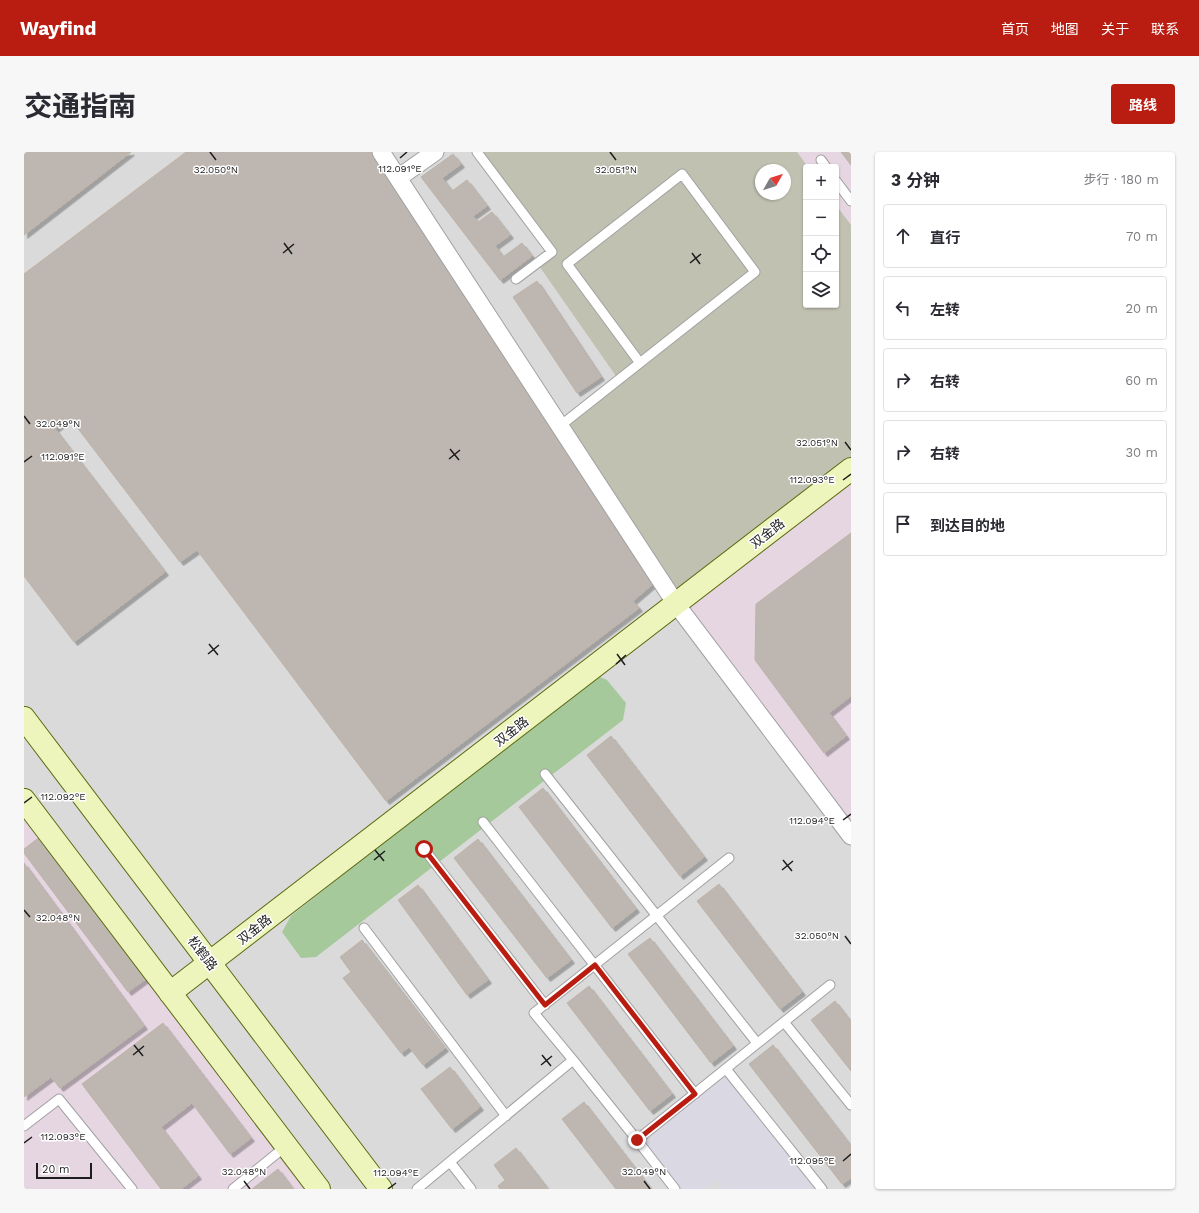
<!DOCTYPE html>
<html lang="zh">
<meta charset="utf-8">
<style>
:root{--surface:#fff;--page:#f7f7f7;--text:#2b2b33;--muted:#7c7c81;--line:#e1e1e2;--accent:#b91d11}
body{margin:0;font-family:"Work Sans","Noto Sans SC",sans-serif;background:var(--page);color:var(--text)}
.controls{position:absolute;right:12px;top:12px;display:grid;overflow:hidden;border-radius:4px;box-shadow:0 1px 3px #0004}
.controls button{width:36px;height:36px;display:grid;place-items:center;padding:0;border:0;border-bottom:1px solid var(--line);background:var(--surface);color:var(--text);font:20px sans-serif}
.compass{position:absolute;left:731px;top:12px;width:36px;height:36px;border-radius:50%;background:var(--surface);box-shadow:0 1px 3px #0004;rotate:51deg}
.scale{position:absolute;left:12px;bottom:10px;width:56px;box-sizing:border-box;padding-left:4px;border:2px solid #1d1d1d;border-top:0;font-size:11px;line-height:14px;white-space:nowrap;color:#1d1d1d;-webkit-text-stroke:3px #fff;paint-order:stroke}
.stop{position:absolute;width:12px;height:12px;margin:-9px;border:3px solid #b91d11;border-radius:50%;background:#fff}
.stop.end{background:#b91d11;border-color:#fff;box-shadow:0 1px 4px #0008}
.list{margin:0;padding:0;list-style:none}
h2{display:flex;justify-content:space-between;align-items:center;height:52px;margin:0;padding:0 16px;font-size:17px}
h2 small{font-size:13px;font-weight:400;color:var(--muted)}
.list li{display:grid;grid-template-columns:26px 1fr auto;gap:12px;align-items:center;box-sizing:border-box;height:64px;margin:0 8px 8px;padding:0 8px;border:1px solid var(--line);border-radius:4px}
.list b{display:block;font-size:15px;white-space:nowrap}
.list em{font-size:13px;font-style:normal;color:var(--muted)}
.icon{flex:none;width:22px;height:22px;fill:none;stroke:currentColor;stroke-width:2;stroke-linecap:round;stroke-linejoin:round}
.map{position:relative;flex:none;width:827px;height:1037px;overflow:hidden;border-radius:4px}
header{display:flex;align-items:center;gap:24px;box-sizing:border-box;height:56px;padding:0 20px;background:var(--accent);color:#fff}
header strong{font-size:19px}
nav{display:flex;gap:22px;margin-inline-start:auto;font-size:14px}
.intro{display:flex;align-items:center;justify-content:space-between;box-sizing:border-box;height:96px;padding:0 24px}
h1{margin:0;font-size:28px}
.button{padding:10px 18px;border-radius:4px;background:var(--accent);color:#fff;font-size:14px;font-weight:700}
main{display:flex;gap:24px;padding:0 24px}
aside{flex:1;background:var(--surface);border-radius:4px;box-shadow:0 1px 3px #0004}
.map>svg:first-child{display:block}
</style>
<header>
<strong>Wayfind</strong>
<nav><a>首页</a><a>地图</a><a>关于</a><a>联系</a></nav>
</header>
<div class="intro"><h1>交通指南</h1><a class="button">路线</a></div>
<main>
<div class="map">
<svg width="827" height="1037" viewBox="0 0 827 1037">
<defs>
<filter id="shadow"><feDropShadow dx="3.5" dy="3.5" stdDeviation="0" flood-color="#0004"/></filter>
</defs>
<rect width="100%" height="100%" fill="#eeebe4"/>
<path fill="#dbdada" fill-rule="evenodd" d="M0 0H827V1037H0ZM782 15H812V153H782ZM737 18H761V42H737Z"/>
<path fill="#e6d6e2" d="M773 0H827V73L812 53V15H784Z
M827 317V684L652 452Z
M0 648 295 1037H0Z"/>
<path fill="#c0c1b0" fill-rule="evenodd" d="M453 0H773L784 15H782V153H812V53L827 73V317L652 452 536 274 594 227 513 111 528 100ZM737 18H761V42H737Z"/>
<path fill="#a6c99c" d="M571 523 583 528 602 551 599 568 292 805 277 806 258 780 267 764Z"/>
<path fill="#d9d8e3" d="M702 917 798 1037H698L691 1028 679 1037H651L613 988Z"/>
<path fill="#beb7b1" stroke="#beb3a8" filter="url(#shadow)" d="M0 0H107L0 83Z
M162 0H351L630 431 609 449 615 456 362 649 173 398 156 410 46 266 31 277 141 420 50 490 0 424V122Z
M817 0H827V13Z
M429 2 437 12 418 26 428 39 443 28 463 54 449 64 454 70 468 60 486 83 471 94 479 105 498 91 508 104 476 128 397 25Z
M513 129 577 225 553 241 489 145Z
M827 381V544L805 561 822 584 800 601 731 508 732 452Z
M587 584 680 705 656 724 563 603Z
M519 636 612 757 588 776 495 655Z
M17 684 123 826 104 840 0 701V697Z
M454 687 547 808 523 826 430 706Z
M0 711 120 874 36 936 27 925 0 945Z
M695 732 778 840 756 857 673 749Z
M394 733 464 828 443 843 374 748Z
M626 786 709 894 687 911 604 802Z
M338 788 421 896 399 913 385 895 377 901 319 826 327 820 316 805Z
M565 834 648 942 626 959 543 851Z
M811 849 827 870V919L787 868Z
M139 871 227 986 206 1002 168 951 137 975 174 1024 157 1037H137L58 932Z
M749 893 827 994V1026L818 1032 725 912Z
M426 915 456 955 428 977 397 937Z
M560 950 627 1037H592L538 967Z
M492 996 524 1037H476L474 1034 481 1028 470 1013Z
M254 1017 269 1037H228Z"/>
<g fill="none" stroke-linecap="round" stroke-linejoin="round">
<defs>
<path id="lane" d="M453 0 528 100 492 127
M797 8 802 15
M812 29 827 49
M536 274 731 120 658 22 543 112 616 211
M521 622 733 891
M459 670 671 942
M400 697 521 853
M340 776 482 964
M760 870 827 953
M549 908 510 861 705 706
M702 917 798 1037
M0 974 35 947 108 1037
M613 988 651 1037
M426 1010 447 1037
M209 1037 262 994
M393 1037 549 908 613 988 806 833"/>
<path id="street" d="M357 0 652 452 827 684
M374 26 411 0"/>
<path id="secondary" d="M0 566 357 1037
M0 648 295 1037
M146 841 827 317"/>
</defs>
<use href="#lane" stroke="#a1a1a1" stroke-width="11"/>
<use href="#street" stroke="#a1a1a1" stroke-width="19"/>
<use href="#secondary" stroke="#5a6a0e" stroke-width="24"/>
<use href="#lane" stroke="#fff" stroke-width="9"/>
<use href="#street" stroke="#fff" stroke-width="17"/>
<use href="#secondary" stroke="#edf4bc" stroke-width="22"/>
</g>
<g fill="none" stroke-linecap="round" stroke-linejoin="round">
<path stroke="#b91d11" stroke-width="5" d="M400 697 521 853 571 813 671 942 613 988"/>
</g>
<path fill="none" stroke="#1d1d1d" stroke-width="1.5" d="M186 0 192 8M586 0 592 8M376 6 383 0M260 91 268 102M259 101 270 92M668 101 676 112M666 111 677 102M0 264 6 272M821 290 827 298M426 297 435 308M425 307 436 298M0 310 8 304M819 328 827 322M185 492 194 503M184 502 195 493M593 502 601 513M592 512 602 503M0 651 8 645M819 668 827 662M351 698 360 709M350 708 361 699M759 708 768 719M758 718 769 709M0 758 6 765M821 784 827 792M110 893 119 904M109 903 120 894M518 903 527 914M517 913 528 904M0 991 8 985M819 1009 827 1002M220 1029 226 1037M620 1029 626 1037M364 1037 372 1031"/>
<g text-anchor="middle" stroke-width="3" stroke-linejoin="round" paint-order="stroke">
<g font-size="13" fill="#1d1d1d" stroke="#fff">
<text transform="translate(743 381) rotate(-38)" y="5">双金路</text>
<text transform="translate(487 579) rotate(-38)" y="5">双金路</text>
<text transform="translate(230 777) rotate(-38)" y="5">双金路</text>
<text transform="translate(179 801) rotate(53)" y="5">松鹤路</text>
</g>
</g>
<g font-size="10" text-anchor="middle" fill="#1d1d1d" stroke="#fff" stroke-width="3" stroke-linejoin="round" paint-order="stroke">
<text x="376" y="20">112.091°E</text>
<text x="192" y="21">32.050°N</text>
<text x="592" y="21">32.051°N</text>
<text x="34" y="275">32.049°N</text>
<text x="793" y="294">32.051°N</text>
<text x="39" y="308">112.091°E</text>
<text x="788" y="331">112.093°E</text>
<text x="39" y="648">112.092°E</text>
<text x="788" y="672">112.094°E</text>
<text x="34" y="769">32.048°N</text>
<text x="793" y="787">32.050°N</text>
<text x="39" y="988">112.093°E</text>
<text x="788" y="1012">112.095°E</text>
<text x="220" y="1023">32.048°N</text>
<text x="620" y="1023">32.049°N</text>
<text x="372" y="1024">112.094°E</text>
</g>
</svg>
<div class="controls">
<button>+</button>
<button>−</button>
<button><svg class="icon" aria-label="locate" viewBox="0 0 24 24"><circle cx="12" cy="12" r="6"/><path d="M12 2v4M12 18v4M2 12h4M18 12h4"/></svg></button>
<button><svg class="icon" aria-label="layers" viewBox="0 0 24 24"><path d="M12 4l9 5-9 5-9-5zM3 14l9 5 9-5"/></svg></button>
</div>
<svg class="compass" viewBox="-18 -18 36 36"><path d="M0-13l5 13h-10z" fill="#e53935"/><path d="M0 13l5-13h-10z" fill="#7c7c81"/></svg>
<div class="scale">20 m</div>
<div class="stop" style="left:400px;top:697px"></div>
<div class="stop end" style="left:613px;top:988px"></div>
</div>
<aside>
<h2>3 分钟<small>步行 · 180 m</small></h2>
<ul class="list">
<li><svg class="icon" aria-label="ahead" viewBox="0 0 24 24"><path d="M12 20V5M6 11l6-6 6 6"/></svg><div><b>直行</b></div><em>70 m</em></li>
<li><svg class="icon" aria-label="left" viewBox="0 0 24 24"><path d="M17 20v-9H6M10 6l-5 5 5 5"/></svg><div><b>左转</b></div><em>20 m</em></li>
<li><svg class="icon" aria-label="right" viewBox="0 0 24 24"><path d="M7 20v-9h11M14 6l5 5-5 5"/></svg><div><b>右转</b></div><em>60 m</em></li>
<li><svg class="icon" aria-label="right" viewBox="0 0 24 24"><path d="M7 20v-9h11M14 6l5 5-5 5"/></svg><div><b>右转</b></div><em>30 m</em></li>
<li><svg class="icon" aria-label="arrive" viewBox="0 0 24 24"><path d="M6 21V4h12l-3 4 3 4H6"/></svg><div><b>到达目的地</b></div></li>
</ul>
</aside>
</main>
